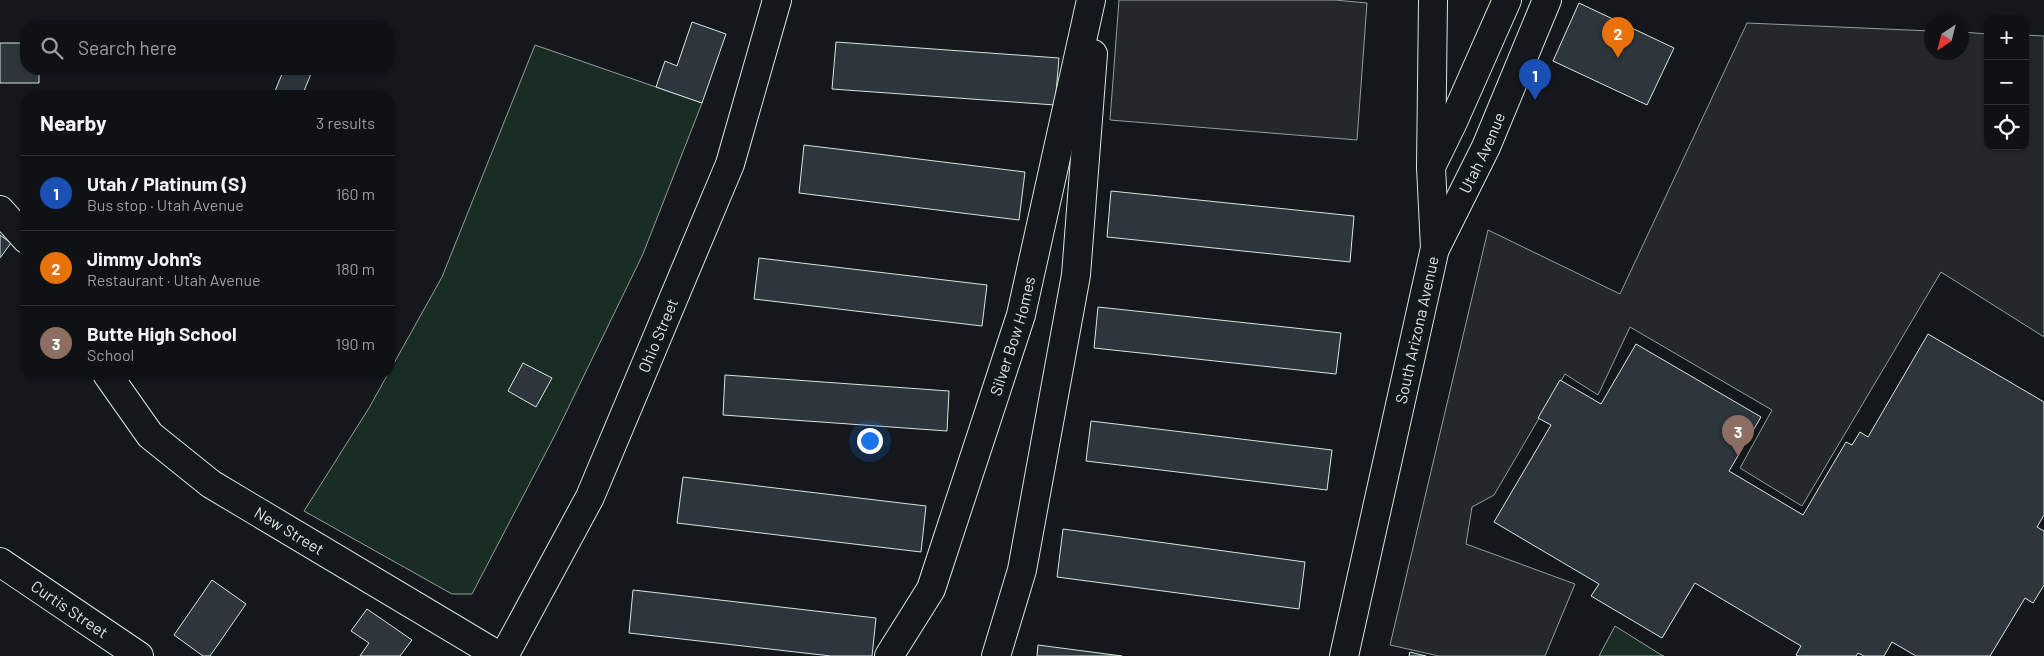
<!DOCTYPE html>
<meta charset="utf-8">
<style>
:root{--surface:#0f1215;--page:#1d2022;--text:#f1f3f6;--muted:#9b9ea0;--line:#2f3234;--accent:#ffb74d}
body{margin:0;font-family:Barlow,sans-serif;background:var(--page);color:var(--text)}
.controls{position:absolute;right:15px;top:15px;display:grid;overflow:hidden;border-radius:10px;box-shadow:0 1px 4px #0004}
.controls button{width:45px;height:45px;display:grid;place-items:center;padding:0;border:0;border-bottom:1px solid var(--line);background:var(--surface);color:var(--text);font:25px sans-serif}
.compass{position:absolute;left:1924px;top:15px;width:45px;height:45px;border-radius:50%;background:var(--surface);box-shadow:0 1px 4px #0004;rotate:215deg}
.you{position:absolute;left:869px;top:440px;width:18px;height:18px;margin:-12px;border:4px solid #fff;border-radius:50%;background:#1a73e8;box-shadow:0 0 0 8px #1a73e833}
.badge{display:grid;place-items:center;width:32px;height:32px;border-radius:50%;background:var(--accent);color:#fff;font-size:16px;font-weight:700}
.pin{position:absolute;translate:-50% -41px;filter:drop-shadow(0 1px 2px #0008)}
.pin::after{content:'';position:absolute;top:26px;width:18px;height:15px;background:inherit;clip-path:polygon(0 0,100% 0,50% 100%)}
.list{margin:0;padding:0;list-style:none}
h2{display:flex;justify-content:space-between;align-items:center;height:65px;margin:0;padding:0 20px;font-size:21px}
h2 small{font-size:16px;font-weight:400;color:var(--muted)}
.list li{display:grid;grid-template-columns:32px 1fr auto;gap:15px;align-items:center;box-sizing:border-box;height:75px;padding:0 20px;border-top:1px solid var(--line)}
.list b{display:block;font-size:19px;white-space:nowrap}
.list p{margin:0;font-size:16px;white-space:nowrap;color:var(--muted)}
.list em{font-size:16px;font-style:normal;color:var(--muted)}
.icon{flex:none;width:28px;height:28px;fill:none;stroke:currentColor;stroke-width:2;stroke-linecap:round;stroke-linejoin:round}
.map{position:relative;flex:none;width:2044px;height:656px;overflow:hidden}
.search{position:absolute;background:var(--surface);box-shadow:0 1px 4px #0004;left:20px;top:20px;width:375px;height:55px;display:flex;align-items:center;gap:12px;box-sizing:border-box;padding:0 18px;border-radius:20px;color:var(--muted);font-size:19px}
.panel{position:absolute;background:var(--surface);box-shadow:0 1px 4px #0004;left:20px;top:90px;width:375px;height:290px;border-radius:20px}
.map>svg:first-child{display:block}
</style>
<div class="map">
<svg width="2044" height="656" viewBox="0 0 2044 656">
<rect width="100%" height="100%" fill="#14181c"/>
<path fill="#1a2d24" stroke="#939e99" d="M535 45 702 103 643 254 556 433 472 594H452L304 511 369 408 442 277Z
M1615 626 1663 656H1664H1599Z"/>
<path fill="#24282b" stroke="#939e99" d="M1119 0H1335L1367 3 1357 140 1110 120Z
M1747 23 1931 31 1932 52H1962V32L1988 34V146H2025V35L2044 36V337L1941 272 1802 506 1740 468 1772 410 1630 327 1598 395 1565 374 1494 495 1472 507 1466 544 1575 584 1545 656H1439L1390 645 1488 230 1620 294Z"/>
<path fill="#2c363c" stroke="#d8e6dc" d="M1579 3 1674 48 1647 105 1553 61Z
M692 22 726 34 702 103 656 87 665 61 677 66Z
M836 42 1059 58 1055 105 832 89Z
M0 43H26V69H39V83H0Z
M284 69H313L302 96H273Z
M804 145 1025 172 1019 220 799 193Z
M1111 191 1354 216 1350 262 1107 237Z
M0 235 11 243 0 258Z
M759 258 987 285 982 326 754 299Z
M1098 307 1341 333 1336 374 1094 348Z
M1928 334 2044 402V515L2037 527 2044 531V585L2033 603 2025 598 1990 656H1916L1892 642 1884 656H1864L1858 653 1856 656H1798L1796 655 1801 646 1695 583 1662 638 1591 596 1599 584 1494 522 1551 425 1538 418 1560 380 1601 404 1636 344 1761 417 1729 471 1803 515 1846 442 1852 445 1860 432 1868 437Z
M523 363 552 378 536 407 508 391Z
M725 375 949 391 947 431 723 415Z
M1091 421 1332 450 1327 490 1086 461Z
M683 477 926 506 921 552 677 523Z
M1063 529 1305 562 1299 609 1057 577Z
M212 580 246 604 210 656H203L174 635Z
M633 590 876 618 872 656H831L629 633Z
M367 609 412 640 400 656H360L369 643 351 631Z
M1038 645 1122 656H1037Z
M1410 652 1426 656H1409Z"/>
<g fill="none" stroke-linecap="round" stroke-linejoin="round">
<defs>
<g id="minor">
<path d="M1431 167 1433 0"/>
<path d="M0 210 26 239"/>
<path id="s1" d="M107 374 150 435 211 484 499 656"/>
<path id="s2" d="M0 562 139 656"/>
<path id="s3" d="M504 656 590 497 730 164 777 0"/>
<path id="s4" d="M889 656 931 589 1021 315 1091 0"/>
<path d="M996 656 1022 570 1076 275 1093 54"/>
</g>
<g id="major">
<path id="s5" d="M1436 247 1486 147 1547 0"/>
<path id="s6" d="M1344 656 1435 248 1431 167 1453 122 1507 0"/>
</g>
</defs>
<use href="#minor" stroke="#d8e6dc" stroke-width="30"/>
<use href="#major" stroke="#d8e6dc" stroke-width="30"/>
<use href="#minor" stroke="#14181c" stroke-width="28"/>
<use href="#major" stroke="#14181c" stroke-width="28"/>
</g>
<g text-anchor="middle" stroke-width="4" stroke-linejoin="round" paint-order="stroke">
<g font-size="16" fill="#d8e6dc" stroke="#14181c">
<text dy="6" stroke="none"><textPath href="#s5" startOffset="105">Utah Avenue</textPath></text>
<text dy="6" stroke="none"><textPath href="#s6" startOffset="334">South Arizona Avenue</textPath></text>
<text dy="6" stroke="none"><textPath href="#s3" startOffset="356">Ohio Street</textPath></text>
<text dy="6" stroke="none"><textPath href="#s4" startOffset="345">Silver Bow Homes</textPath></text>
<text dy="6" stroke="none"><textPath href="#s1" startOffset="244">New Street</textPath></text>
<text dy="6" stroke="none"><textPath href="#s2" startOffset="84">Curtis Street</textPath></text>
</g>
</g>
</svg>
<div class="controls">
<button>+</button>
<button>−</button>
<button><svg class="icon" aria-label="locate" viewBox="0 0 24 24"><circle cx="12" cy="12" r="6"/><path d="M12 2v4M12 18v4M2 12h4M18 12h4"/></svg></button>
</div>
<svg class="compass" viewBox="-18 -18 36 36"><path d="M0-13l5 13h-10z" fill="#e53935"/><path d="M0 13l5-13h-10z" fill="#9b9ea0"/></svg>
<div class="you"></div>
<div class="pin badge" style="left:1535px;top:100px;background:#1a4fb4">1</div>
<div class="pin badge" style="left:1618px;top:58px;background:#e8710a">2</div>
<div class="pin badge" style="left:1738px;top:456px;background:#8d6e63">3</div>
<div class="search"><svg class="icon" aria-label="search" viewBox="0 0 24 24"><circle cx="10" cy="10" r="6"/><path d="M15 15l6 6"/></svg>Search here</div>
<section class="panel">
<h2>Nearby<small>3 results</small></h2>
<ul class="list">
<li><span class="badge" style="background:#1a4fb4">1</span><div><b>Utah / Platinum (S)</b><p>Bus stop · Utah Avenue</p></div><em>160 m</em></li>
<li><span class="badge" style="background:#e8710a">2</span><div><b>Jimmy John's</b><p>Restaurant · Utah Avenue</p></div><em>180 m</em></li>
<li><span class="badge" style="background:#8d6e63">3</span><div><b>Butte High School</b><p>School</p></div><em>190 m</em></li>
</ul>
</section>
</div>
